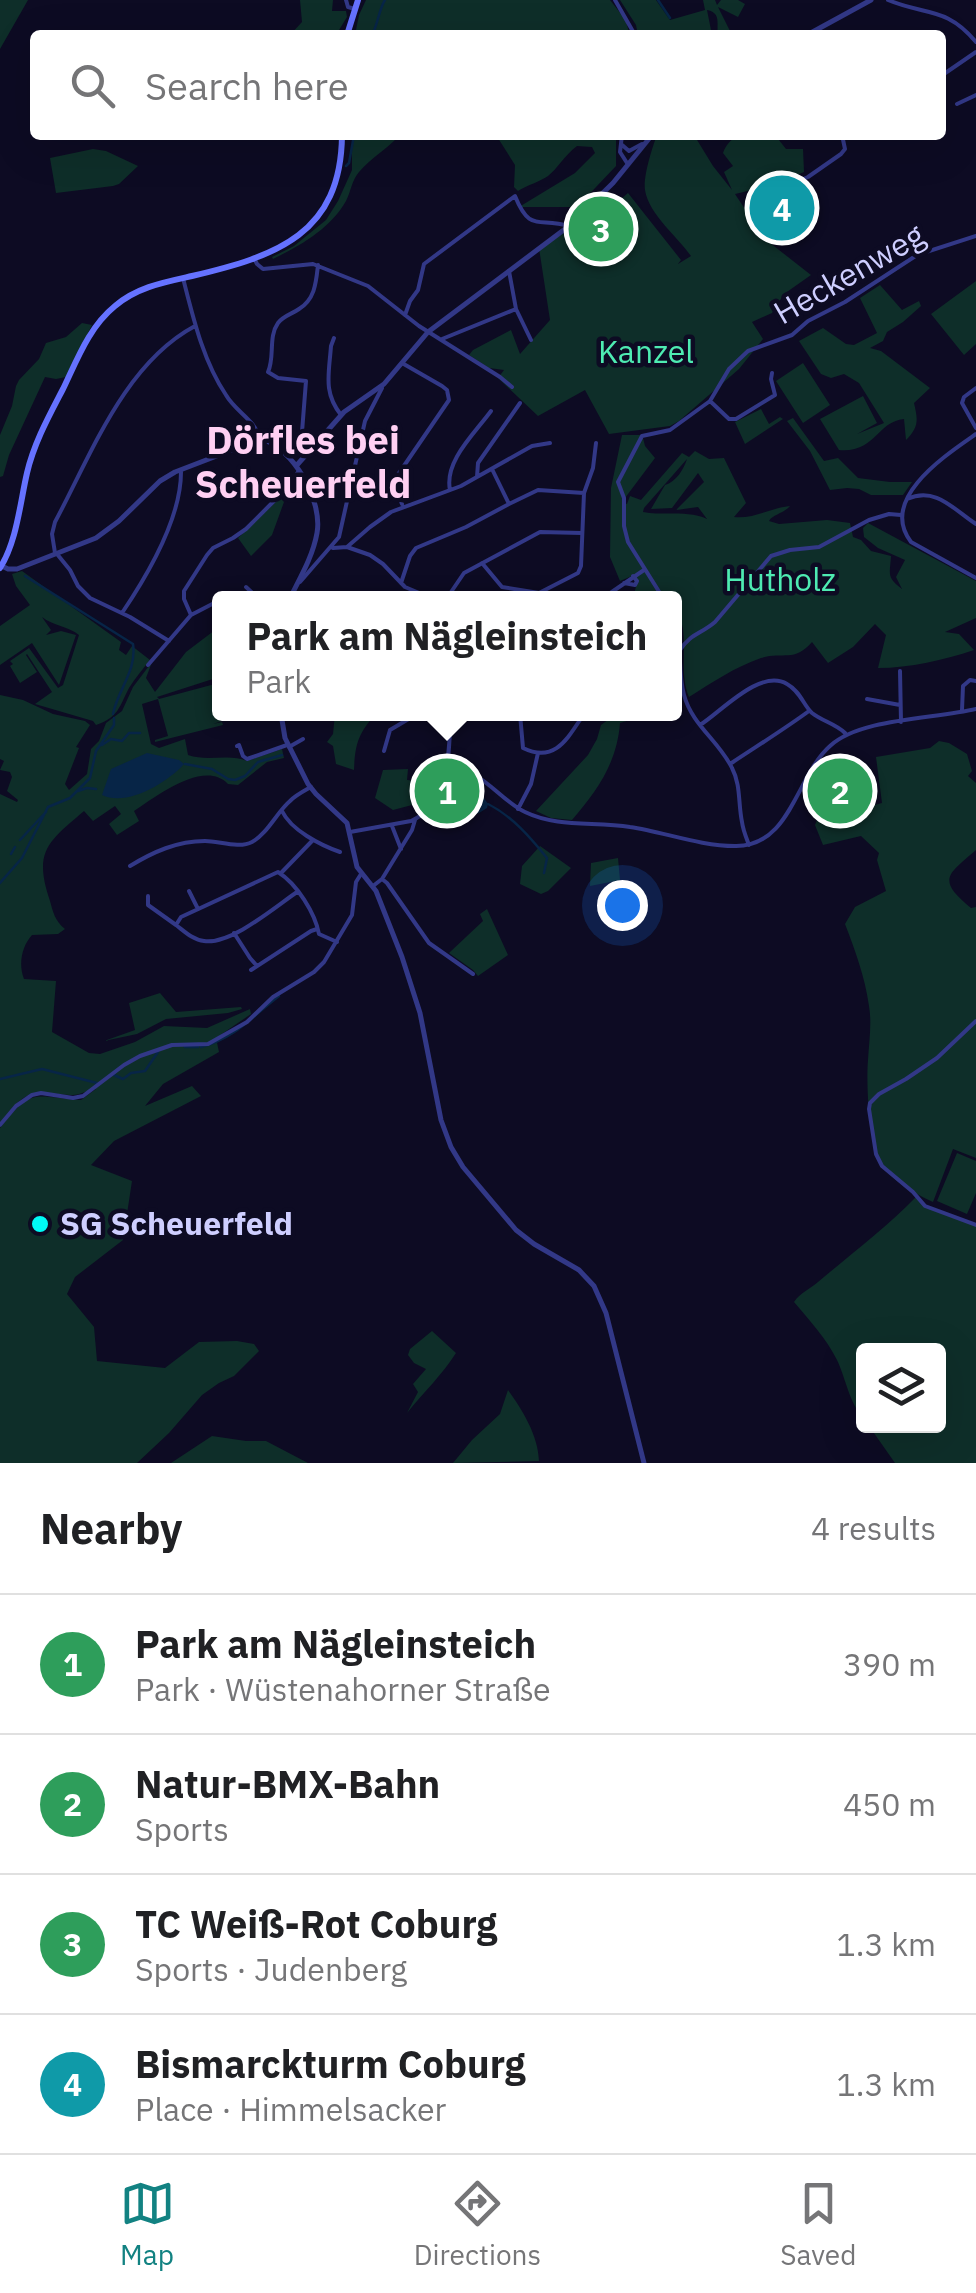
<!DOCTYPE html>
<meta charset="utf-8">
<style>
:root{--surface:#fff;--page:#f2f2f2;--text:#202124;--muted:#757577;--line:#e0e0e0;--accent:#128282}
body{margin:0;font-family:"IBM Plex Sans",sans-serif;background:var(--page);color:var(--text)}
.controls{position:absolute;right:30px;bottom:30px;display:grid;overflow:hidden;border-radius:10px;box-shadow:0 10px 40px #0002}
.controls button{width:90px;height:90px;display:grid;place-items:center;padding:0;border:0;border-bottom:2px solid var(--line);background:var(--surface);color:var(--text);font:50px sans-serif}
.you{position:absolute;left:622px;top:905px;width:35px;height:35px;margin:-25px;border:8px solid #fff;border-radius:50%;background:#1a73e8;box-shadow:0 0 0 15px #1a73e833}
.badge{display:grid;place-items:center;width:65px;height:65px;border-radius:50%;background:var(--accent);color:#fff;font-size:32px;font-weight:700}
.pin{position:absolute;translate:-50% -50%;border:5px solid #fff;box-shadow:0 2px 10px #0006}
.popup{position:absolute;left:212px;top:591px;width:470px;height:130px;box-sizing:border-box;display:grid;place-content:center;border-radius:10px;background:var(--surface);filter:drop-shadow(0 2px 8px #0005);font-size:32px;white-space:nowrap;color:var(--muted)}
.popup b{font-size:38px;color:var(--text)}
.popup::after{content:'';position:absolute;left:50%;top:100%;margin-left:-20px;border:20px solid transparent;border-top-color:var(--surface)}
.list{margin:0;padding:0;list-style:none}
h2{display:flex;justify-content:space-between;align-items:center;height:130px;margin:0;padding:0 40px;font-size:42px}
h2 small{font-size:32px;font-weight:400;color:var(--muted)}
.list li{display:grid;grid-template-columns:65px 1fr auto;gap:30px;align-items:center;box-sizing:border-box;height:140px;padding:0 40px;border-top:2px solid var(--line)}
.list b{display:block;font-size:38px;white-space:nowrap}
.list p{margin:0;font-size:32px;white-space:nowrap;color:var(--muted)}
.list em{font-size:32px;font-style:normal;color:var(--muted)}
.icon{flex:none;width:55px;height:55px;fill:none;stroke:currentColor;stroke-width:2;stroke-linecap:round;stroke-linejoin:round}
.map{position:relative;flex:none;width:976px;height:1463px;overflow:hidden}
.search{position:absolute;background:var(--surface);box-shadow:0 10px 40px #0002;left:30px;right:30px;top:30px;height:110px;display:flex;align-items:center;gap:25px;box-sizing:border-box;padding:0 35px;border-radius:10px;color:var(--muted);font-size:38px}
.sheet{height:690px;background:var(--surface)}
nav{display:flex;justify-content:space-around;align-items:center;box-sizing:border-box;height:140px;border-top:2px solid var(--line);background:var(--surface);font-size:28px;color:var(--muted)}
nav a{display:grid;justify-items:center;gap:5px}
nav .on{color:var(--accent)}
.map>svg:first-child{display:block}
</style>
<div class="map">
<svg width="976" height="1463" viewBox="0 0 976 1463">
<rect width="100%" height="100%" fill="#0d0b23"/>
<path fill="#0e2e29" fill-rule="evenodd" d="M0 0H28L0 49Z
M300 0H333L332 11H346L347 17 336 35H290L302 22Z
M366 0H610L625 19 630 35H355L359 15Z
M620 0H656L670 20 705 10 703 0H715L717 5 721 0H738L745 4 738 17 718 7 732 35H718C716 24 722 13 707 10L712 35H638L636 25Z
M352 135H400C387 149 371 158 359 172 352 180 351 191 346 201 331 228 300 246 273 259L272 257 294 246 326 220 338 201 352 170Z
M496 135H616V166L577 207H519L575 173 595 153 592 147 577 146C565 155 557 169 548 176 543 180 526 186 518 191L514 187 515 165Z
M657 135H694L713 166 732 190 724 172 733 166 723 153C733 128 752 135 775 135L786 149H803L804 172C779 183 760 188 735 194L765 239 811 275 784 294 772 313 752 322 763 339 739 369 679 421 670 426 609 434 585 390 538 416 498 378 504 370 489 368 469 355 473 350 511 330 520 354 550 320 539 248 590 217V225L628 193 681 260 678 264 691 256C678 237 649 215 645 190 643 177 652 148 657 135Z
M93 149 106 151 138 166 119 184 113 186 56 193 50 158Z
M976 281V344L964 355 931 314Z
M880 285 902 310 919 301 921 306 903 322 887 332 883 341 870 348 881 351 930 388 914 403C918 420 919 427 906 440L904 419C876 422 876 453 839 450L820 419 863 396 877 423 857 434 884 423 859 383 844 374 831 378 821 374 799 341 823 328 846 344 854 345 877 333 860 298Z
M82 323 92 325 66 377 56 379 45 377 9 455 3 476 0 477V435L12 406 16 386 19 380 39 359 46 343 66 337Z
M803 363 830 405 803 423 776 381Z
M761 409 769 424 780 417 783 419 745 444 735 422Z
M793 418 824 461 838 458 858 478 890 482H912L903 495H871L859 489 847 488 830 490 810 451 787 421Z
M622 435H644L639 443 643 438 645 446 655 458 625 498 624 503 627 504 630 496 641 500 682 453 689 457 695 451 709 459 724 458 746 503 734 517C754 519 770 508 790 506 783 514 773 514 769 521L779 524 827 520 850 523 853 537 861 540 871 551 891 556C890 574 886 577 902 589L896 577 905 560 878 548 864 537 863 528 868 523 976 581V618L945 632 959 634 974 650C944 660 910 668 878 668L886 635 875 624 853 647 828 663 812 642C794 663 783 651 761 658 735 667 711 683 689 697 680 675 686 652 683 629 681 616 675 612 674 598H641L634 595 637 582 632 576 620 581 610 557 611 488ZM687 459C684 469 676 482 665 485L651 509 672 508 698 473 704 482 676 510 698 507 707 519C687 510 664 516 643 512L644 508Z
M280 498 284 502 272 535 251 556 238 538Z
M22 571 121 642 119 650 126 655 132 646 150 660C143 669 135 678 129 688 119 707 119 717 96 725L93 721 35 704 52 692 27 654 26 655 37 672 20 683 10 666 13 664 10 661 29 648 58 688 63 685 79 635C68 626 53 626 42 617L51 630 46 635 61 631 76 635 59 685 32 643 0 665V626L30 605 16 586 12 574Z
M219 627V677L157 697 159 699 215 684 219 700 220 714H223L225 720 213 724 222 722 223 725 155 742V740L168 736 158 699 142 704 151 744 159 748 185 739 188 755C208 762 229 753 247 761L282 749 284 758 267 762 238 785 228 784C204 759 157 796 134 811L139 821 117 835 109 824 121 814 115 806 93 821 84 811C48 842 33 851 50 901 53 912 55 921 65 929L58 934 32 935C22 946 18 964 24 979L56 981 52 1032 89 1053 100 1054 135 1042 164 1026 207 1028 250 1009 251 1014 216 1038 219 1052 163 1084 145 1106 192 1086 201 1096 114 1141 91 1165 132 1181 123 1240 75 1277 67 1294 94 1327 97 1361 165 1368 199 1342 237 1341 254 1344 259 1351 234 1376 219 1383 202 1395 169 1433 137 1463H0V1128C32 1086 34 1097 81 1100L96 1089 94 1087C66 1107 48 1081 22 1099 13 1105 7 1116 0 1124V794L17 802 18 800 7 791 12 777 10 772 0 770 4 761 0 759V695L23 700 53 714 85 721 90 725 76 747 79 748 65 784 69 790 87 774 91 749 99 741 106 723 122 711 133 687 152 662 146 678 155 692 186 652Z
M335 714H376C358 733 355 745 354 770L336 764 333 746 327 742 333 734Z
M623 714 646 715 620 723C617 763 597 791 572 820L551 818 536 811 588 755 597 739 601 725 612 717Z
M939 741 949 743 967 754 972 771 968 776 976 783V850C949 874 935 879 971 908L976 907V1158L953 1149 933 1202C914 1193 888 1179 878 1159 869 1139 866 1083 868 1060 869 1042 872 1023 869 1006 865 977 855 950 845 924L855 907 886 891 877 860 879 853 861 836 823 845 815 825 817 820 882 803 876 757 930 748Z
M408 769 407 780 441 783 430 804 412 805 393 810 375 798 383 770Z
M540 846 571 868 548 891 541 894 520 884 522 866Z
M618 858 620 880 590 886 591 863Z
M487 909 508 955 478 976 473 970 449 953 483 921 480 914Z
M160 993 176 1012 241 1007 242 1009 228 1013 166 1019 137 1034 104 1041 135 1030 129 1003Z
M957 1153 976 1161V1193L967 1214 937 1201Z
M916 1197 921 1203 976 1225V1463H895L869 1426H938V1350H864L863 1418C849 1402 846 1379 837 1360 826 1338 810 1321 794 1302 800 1293 810 1289 818 1282 851 1254 886 1228 916 1197Z
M432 1331 456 1353C442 1375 424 1392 407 1413L418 1392 413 1384 426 1369 414 1363 408 1355 410 1349Z
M508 1390C523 1411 538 1435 539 1461L453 1463 472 1440 500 1414Z
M212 1436 246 1441H266L308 1463H171Z"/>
<path fill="#072547" d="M147 753 179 760 184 764C167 783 127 807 102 795L111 769Z
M459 783 484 798 488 804 487 808 479 813 450 822 445 811 452 788Z"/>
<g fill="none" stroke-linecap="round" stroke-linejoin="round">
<path stroke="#072547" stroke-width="2.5" d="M658 0 670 18
M372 35C378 24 379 9 385 0
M346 166 349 163 354 135
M25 576 133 644C137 671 118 689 113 714
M102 745 111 739 122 741 129 733H140
M185 764 212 769 228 779 235 780 245 776 258 762 282 755
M78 791 87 788 96 789
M488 804C512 816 530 837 547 858L544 873
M20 840 46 812
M11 854 15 847
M0 883 22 858 48 807 70 798 90 778 96 751 114 725V718
M185 1047H198
M201 1047C234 1039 254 1015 279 996
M114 1075 123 1079 131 1073 145 1071 158 1052
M0 1079 42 1069 97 1083"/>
<path stroke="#323887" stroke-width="4" d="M346 0 348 7 355 9
M615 0 635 35
M888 0C926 16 946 6 976 42
M941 76 976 52
M957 104 976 95
M622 135 620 152 627 163
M621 144 629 151 642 144
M775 191 808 177 841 154 845 149 842 135
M254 258 257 264 263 269 313 264 368 286 419 326 500 377 512 387
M509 271 516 309 531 340
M183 278C193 317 203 361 226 395 235 411 255 420 259 437
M405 315 410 301 418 290 424 264 515 196C530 233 538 217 569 226
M334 338 331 346C329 374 323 392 341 415
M442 339 516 309
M976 388 964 397 962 403 976 428
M710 401 729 419H736L775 395 771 379 772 373
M976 434C946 455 878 499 911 542L976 578
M310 451 302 432 306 381 278 378 268 372C275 357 268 337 278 323 283 316 292 314 299 309 315 299 316 283 318 265
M477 477 478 463 520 403
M450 490C444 461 475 433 491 411
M907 499C936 486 954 510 976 524
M402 504 396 490 397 476 449 400 447 390 442 386 402 363
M509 504 538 490 584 493 593 468 596 443
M347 547 370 527 391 512 461 486 532 446 550 443
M333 548 347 547 370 555 383 564 405 587 431 598
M55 553 52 534 55 522C91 455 124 364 195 326
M57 554 70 570 78 586 90 598 130 617 169 641
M482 563 502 587 539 593 578 573 581 566 584 493
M300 582 339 537 365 421 382 388
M401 583 410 556 416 548 466 527 509 504 492 469
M624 583 635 585 637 581 633 576
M246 587 258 598
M224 598 238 597 249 598
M447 598 464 573 540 532 582 533
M603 598 644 570
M663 598 628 542 624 526V498L618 482 642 436 670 430 710 401 729 369 748 351 792 335 808 321 845 302 917 255 976 236
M122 613C147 576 181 518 181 472
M191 615 184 599V591L207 555 213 548 233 538 246 529 278 497 299 471
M674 617C683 642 677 670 684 695 692 725 719 741 732 768 741 785 738 803 742 822 743 830 746 837 749 845
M680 650C690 634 701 634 715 622L771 556 790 550 819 547 869 520 889 514 901 515
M148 665 191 615 220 600
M900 671 901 722
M867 699 900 705
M962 710 963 686 970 680 976 681
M520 714 523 748C556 764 568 737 584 714
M700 725C721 712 760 668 787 684 800 691 804 706 812 713 822 721 836 724 845 733
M237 746 239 745 243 756 247 759 287 745
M289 747 303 739
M384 751 390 730 417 714
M730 764C757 746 783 730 809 711
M447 772C476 761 500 801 525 812 558 828 595 821 630 827 664 832 700 846 735 846 791 847 796 776 830 746 860 718 935 719 976 709
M518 809 531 784 538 753
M282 811C291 830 320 845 340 852
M392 826 401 849
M350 832 411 821C452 803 448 752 451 714
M130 866C153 852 177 841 205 841 219 841 239 849 252 842 268 833 277 812 290 801 296 795 304 791 311 787
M281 873 312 841
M382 879 412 830 415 820
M373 886 382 879 387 883 429 943 473 974
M189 891 198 909
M297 892C275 907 231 945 204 941 193 940 184 931 176 925L181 917 278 872C297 884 315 913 319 934L337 942
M148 896V905L176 925
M234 933 250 958 257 966
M251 970 311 931 317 929
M976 1021 937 1058 906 1079 879 1094 870 1103 869 1109 876 1154 882 1166 913 1192 925 1206 976 1225
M0 1125 16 1106 32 1095 41 1093 73 1098 83 1096 124 1065 140 1056 172 1045 208 1044 247 1022 273 997 314 972 324 962 352 915 356 882 361 874"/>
<path stroke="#323887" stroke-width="5" d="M807 35 871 0
M297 465 344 412 384 384 428 332 569 226 613 183 652 135
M2 566 8 569H17L96 538 119 521 160 481 175 472 261 439C293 447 323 501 317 533 313 556 300 578 290 598
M281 714 285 738 308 784 316 794 347 823 357 867 376 891 402 957 420 1013 441 1120 451 1147 463 1167 516 1230 534 1244 579 1270 594 1286 606 1313 644 1463"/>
<path stroke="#6572ff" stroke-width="6" d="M347 35 358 0
M0 568C17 541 20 503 27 473 34 443 49 416 63 389 77 360 89 327 115 306 137 287 165 282 192 276 277 256 341 234 342 135"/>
</g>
<circle fill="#00f9f6" stroke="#0d0b23" stroke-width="4" cx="40" cy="1224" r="10"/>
<g text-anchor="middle" stroke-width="9" stroke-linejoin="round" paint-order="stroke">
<g font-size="32" fill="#ceceff" stroke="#0d0b23">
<text transform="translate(849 274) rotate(-30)" y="11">Heckenweg</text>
</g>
<g font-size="32" fill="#4eebb2" stroke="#0d0b23">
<text x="646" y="363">Kanzel</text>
<text x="780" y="591">Hutholz</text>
</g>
<g font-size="32" font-weight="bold" fill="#ceceff" stroke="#0d0b23" text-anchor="start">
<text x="60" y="1235">SG Scheuerfeld</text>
</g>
<g font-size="38" font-weight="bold" fill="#ffd0f3" stroke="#0d0b23">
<text x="303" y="454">Dörfles bei<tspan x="303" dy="44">Scheuerfeld</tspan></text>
</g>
</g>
</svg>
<div class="controls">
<button><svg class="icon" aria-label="layers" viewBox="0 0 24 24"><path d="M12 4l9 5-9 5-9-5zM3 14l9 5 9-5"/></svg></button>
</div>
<div class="you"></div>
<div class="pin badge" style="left:447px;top:791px;background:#2e9e5b">1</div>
<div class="popup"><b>Park am Nägleinsteich</b>Park</div>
<div class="pin badge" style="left:840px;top:791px;background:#2e9e5b">2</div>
<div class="pin badge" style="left:601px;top:229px;background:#2e9e5b">3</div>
<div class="pin badge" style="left:782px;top:208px;background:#0f9aa8">4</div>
<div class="search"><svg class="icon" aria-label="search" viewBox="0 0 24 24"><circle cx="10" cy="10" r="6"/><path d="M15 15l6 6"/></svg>Search here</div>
</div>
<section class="sheet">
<h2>Nearby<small>4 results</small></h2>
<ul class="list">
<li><span class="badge" style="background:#2e9e5b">1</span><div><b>Park am Nägleinsteich</b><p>Park · Wüstenahorner Straße</p></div><em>390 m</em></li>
<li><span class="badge" style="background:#2e9e5b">2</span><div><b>Natur-BMX-Bahn</b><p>Sports</p></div><em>450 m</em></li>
<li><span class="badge" style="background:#2e9e5b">3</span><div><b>TC Weiß-Rot Coburg</b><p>Sports · Judenberg</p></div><em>1.3 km</em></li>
<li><span class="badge" style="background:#0f9aa8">4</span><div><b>Bismarckturm Coburg</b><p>Place · Himmelsacker</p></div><em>1.3 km</em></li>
</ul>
</section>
<nav>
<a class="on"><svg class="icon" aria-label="map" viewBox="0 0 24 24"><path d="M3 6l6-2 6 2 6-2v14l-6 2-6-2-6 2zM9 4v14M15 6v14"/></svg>Map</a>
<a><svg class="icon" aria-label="directions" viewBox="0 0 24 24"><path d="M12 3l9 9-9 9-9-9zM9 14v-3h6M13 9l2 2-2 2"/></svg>Directions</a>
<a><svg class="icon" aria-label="saved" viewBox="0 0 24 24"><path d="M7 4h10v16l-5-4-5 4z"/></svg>Saved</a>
</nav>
